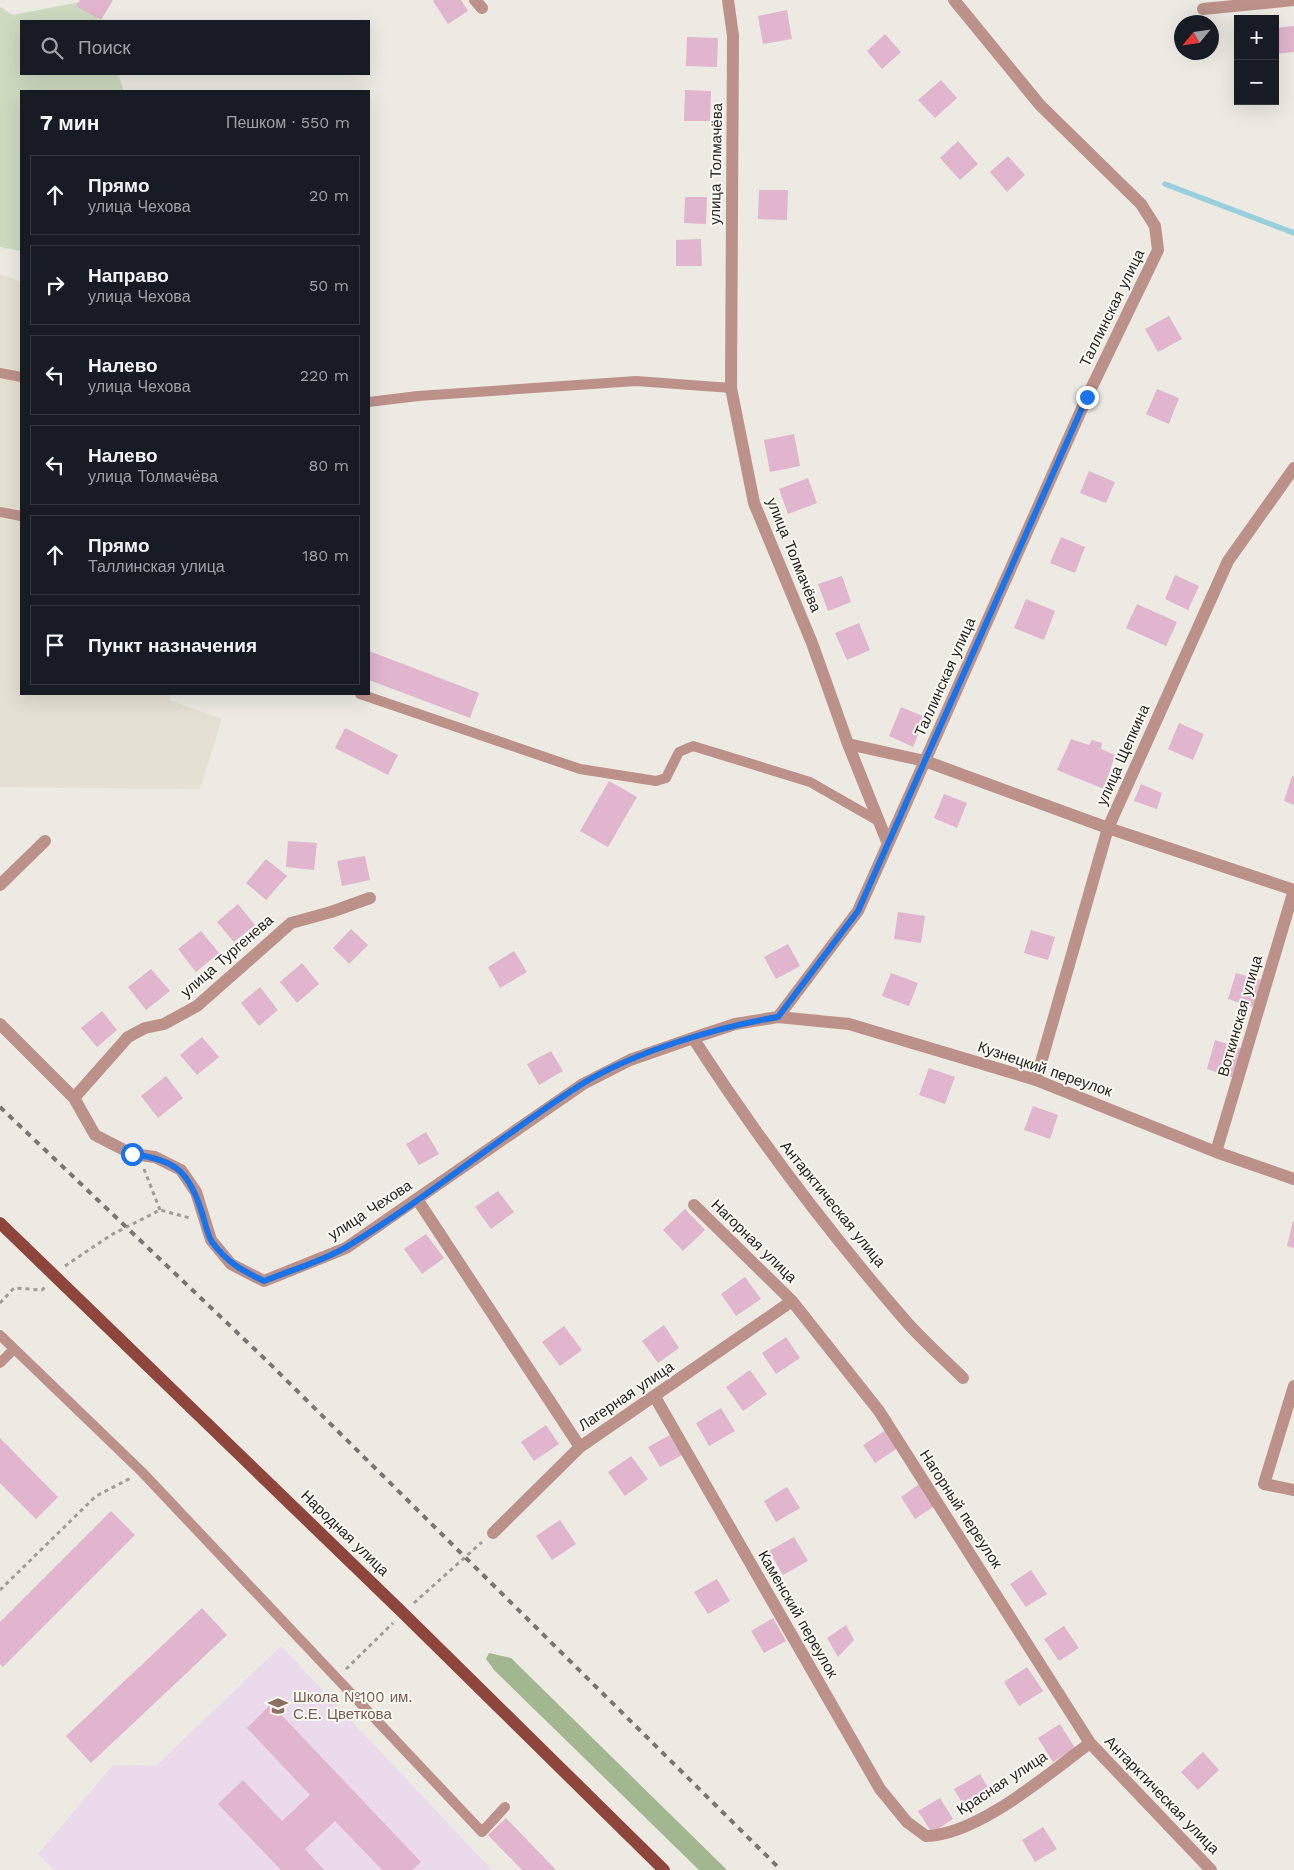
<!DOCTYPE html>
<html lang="ru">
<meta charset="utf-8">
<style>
:root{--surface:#171b24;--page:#242831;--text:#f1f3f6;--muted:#9ea1a6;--line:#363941}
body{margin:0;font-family:"Work Sans",sans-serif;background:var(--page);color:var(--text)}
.controls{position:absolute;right:15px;top:15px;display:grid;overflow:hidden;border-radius:0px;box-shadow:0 5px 20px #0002}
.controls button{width:45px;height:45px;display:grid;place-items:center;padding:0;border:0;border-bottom:1px solid var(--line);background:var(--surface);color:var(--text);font:25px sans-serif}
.compass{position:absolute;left:1174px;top:15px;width:45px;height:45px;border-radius:50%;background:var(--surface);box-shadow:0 5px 20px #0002;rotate:241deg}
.stop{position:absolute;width:15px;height:15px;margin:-11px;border:4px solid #1a73e8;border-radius:50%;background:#fff}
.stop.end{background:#1a73e8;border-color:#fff;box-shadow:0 1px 5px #0008}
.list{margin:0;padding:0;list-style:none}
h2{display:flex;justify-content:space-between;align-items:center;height:65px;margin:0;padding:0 20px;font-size:21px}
h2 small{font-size:16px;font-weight:400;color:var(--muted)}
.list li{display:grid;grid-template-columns:32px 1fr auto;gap:15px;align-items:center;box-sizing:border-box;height:80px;margin:0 10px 10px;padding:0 10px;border:1px solid var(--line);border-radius:0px}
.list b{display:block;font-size:19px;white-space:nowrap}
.list p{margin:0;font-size:16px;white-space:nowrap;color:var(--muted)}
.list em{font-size:16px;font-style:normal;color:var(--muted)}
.icon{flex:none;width:28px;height:28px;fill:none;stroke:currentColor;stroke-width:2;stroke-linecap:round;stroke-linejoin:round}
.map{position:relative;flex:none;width:1294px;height:1870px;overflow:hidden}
.search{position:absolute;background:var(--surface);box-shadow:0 5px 20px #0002;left:20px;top:20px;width:350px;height:55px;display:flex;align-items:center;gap:12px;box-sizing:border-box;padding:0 18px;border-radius:0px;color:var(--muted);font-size:19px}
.panel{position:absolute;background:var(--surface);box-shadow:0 5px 20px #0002;left:20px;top:90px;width:350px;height:605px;border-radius:0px}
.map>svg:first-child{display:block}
</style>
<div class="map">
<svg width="1294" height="1870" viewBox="0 0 1294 1870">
<rect width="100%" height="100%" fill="#eceae3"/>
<path fill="#e4e0d2" d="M0 274 21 282V694H171L169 700 222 719 200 789 0 787Z"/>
<path fill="#ebdaec" d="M281 1646 492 1870H54L38 1854 113 1765 156 1766Z"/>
<path fill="#cddac0" d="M90 0 98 21H21V74H118L124 91H21V251L0 247V7L13 15Z"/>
<path fill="#a2b68f" d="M489 1653 511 1658 727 1870H699L494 1670 486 1659Z"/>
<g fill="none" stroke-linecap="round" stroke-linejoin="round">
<path stroke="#99cedd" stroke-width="5.5" d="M1165 184 1294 233"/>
</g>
<path fill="#e0b5cd" d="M80 0H113L101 20 76 6Z
M434 0H461L468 11 448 24 433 1Z
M787 10 792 39 763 44 758 16Z
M1294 26V52L1275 54V28Z
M885 34 901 52 882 69 867 51Z
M687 37 718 38 717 67 686 66Z
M941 80 957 98 935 118 918 100Z
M685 90 711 91 710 121H684Z
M958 141 978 164 960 180 940 158Z
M1008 156 1025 175 1007 192 990 172Z
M759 190H788L787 220 758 219Z
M685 197H707L706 224 684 223Z
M701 239 702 266H676V240Z
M1169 316 1182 339 1158 352 1145 329Z
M1157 389 1179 398 1169 424 1146 414Z
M794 434 800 466 770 472 764 440Z
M1089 471 1115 482 1106 503 1080 493Z
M808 478 817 503 788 514 779 489Z
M1061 537 1085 547 1075 573 1050 563Z
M1175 575 1199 586 1188 610 1165 599Z
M842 576 851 602 828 611 818 584Z
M1026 599 1055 611 1044 640 1014 628Z
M1137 604 1177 622 1166 646 1126 628Z
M859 623 870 650 847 660 835 633Z
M369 651 479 693 470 718 369 680Z
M901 707 925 717 913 747 889 736Z
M1179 723 1204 734 1193 760 1168 749Z
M345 728 398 755 388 775 335 748Z
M1071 739 1089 745 1092 740 1102 743 1101 749 1115 755 1104 789 1057 770Z
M1292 776 1294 777V805L1284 801Z
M609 781 637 797 608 847 580 831Z
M1141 784 1162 793 1157 809 1134 801Z
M944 794 967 803 957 828 934 818Z
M288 841 317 843 314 870 286 867Z
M365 856 370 880 342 886 337 861Z
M266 859 287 876 266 900 246 883Z
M238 904 255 925 234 942 217 922Z
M898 912 925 916 921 943 894 939Z
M351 929 368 945 349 964 333 948Z
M1031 930 1055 937 1048 960 1024 953Z
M201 931 219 953 196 972 178 949Z
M788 944 800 966 776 979 764 957Z
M514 951 527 972 500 988 488 967Z
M302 963 319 984 297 1003 280 982Z
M151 969 170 991 146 1010 128 987Z
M891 973 918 983 909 1006 882 996Z
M1236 973 1261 980 1253 1007 1228 999Z
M260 987 278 1010 259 1026 241 1003Z
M102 1011 117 1030 97 1047 81 1028Z
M202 1037 219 1057 197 1075 180 1055Z
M1215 1040 1243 1049 1234 1078 1207 1069Z
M551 1051 563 1071 539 1085 527 1064Z
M929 1068 955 1077 945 1104 919 1095Z
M166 1076 183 1098 158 1118 141 1096Z
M1033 1106 1058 1115 1050 1139 1024 1130Z
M426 1132 439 1154 419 1165 406 1144Z
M498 1191 514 1212 491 1229 475 1207Z
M685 1209 705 1230 683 1251 663 1230Z
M1293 1221H1294V1248L1287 1246Z
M426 1234 444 1258 422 1274 404 1249Z
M745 1277 761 1299 736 1316 721 1294Z
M664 1325 679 1348 658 1363 642 1341Z
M564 1326 582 1350 560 1366 542 1342Z
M786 1337 800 1358 776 1374 762 1353Z
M750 1370 767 1394 743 1411 726 1387Z
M721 1408 735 1431 709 1446 696 1423Z
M546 1425 559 1444 534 1461 521 1442Z
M886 1430 898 1448 875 1463 863 1445Z
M670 1435 682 1455 660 1467 648 1447Z
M0 1438 58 1497 36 1519 0 1483Z
M631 1456 648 1479 625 1496 608 1472Z
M922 1482 936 1505 915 1519 901 1497Z
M787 1487 800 1508 776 1522 764 1501Z
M111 1511 135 1535 3 1667 0 1664V1622Z
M560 1520 576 1544 552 1560 536 1536Z
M794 1537 808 1561 783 1575 769 1551Z
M1031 1570 1047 1594 1026 1607 1010 1584Z
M717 1579 730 1601 708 1614 694 1592Z
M202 1608 227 1635 91 1763 66 1736Z
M773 1618 786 1641 764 1653 751 1631Z
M846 1625 854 1640 838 1657 827 1638Z
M1064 1626 1079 1648 1059 1661 1044 1639Z
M1027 1667 1043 1691 1019 1706 1004 1682Z
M271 1704 421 1862 412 1870H382L335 1821 305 1849 324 1870H281L218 1804 243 1780 282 1821 310 1795 247 1728Z
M1060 1724 1075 1748 1053 1762 1038 1738Z
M1203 1752 1219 1770 1198 1790 1181 1772Z
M980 1774 993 1796 967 1811 954 1789Z
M940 1798 953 1819 932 1833 918 1811Z
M506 1818 556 1870H522L488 1835Z
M1043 1827 1057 1849 1035 1862 1022 1840Z"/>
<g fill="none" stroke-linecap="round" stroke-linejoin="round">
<path stroke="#9f9d98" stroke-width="3" stroke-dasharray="4 4" stroke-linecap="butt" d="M144 1169 160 1210
M65 1266 111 1235 160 1210 190 1218
M0 1303 14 1288 42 1290 45 1287
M0 1590 96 1496 131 1478
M414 1603 482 1542
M346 1669 393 1623"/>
<path stroke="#bc918a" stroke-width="10" d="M0 373 21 377
M369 402 418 396 636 381 731 388
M0 512 21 516
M360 694 580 769 656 781 666 778 679 752 693 746 810 782 880 822
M0 1335 142 1472 482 1832 505 1807
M0 1363 14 1349"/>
<path stroke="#bc918a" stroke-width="12" d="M475 0 482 8
M728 0 733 36 731 388 754 503 812 643 848 744 888 844 858 911 778 1017
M1203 9 1294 0
M848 744 925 761 1108 828 1294 890
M888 844 1087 397 1158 250 1155 226 1141 204 1040 105 954 0
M0 885 45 841
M0 1024 74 1098 95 1135 132 1154 155 1157 181 1170 196 1192 211 1240 231 1264 264 1281 346 1248 583 1084 630 1060 693 1038 735 1024 778 1017 849 1024 1036 1080 1216 1152 1294 1179
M693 1038C756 1136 827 1230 904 1319 922 1340 943 1358 963 1378
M1036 1080 1108 828 1228 561 1294 468
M74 1098 128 1037 145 1028 164 1024 197 1006 291 923 331 912 370 898
M1216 1152 1294 890
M417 1199 580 1447
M694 1205 792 1301 879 1411 1090 1743 1211 1870
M1294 1386 1264 1484 1294 1490
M655 1397 880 1789 907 1822 926 1836C978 1835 1048 1774 1090 1743
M493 1533 580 1447 792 1301"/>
<path stroke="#8e463c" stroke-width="12" d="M0 1223 403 1613 664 1870"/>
<path stroke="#787672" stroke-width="4" stroke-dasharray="6 6" stroke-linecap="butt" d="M0 1107 266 1360 781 1870"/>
</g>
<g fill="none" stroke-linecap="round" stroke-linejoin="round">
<path stroke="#1a73e8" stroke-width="6" d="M132 1154C176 1160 189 1171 202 1213 205 1222 207 1234 212 1242 228 1263 241 1270 264 1281 289 1271 326 1260 348 1246 429 1197 502 1135 582 1084 634 1052 717 1027 778 1017L858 911 1087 397"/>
</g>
<defs>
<symbol id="school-bare" viewBox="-9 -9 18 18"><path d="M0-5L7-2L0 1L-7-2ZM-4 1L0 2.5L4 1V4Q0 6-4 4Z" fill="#8d6e63" stroke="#f9f8f1" stroke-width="2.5" paint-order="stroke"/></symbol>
</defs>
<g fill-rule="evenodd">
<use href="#school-bare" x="264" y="1692" width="28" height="28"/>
</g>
<g text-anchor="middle" stroke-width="4" stroke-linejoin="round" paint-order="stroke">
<g font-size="15" fill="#252422" stroke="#f9f8f1">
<text transform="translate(716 164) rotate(-89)" y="5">улица Толмачёва</text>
<text transform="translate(1112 308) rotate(-64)" y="5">Таллинская улица</text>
<text transform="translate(794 555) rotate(68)" y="5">улица Толмачёва</text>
<text transform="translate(945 677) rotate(-66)" y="5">Таллинская улица</text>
<text transform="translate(1123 755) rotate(-66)" y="5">улица Щепкина</text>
<text transform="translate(227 956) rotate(-41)" y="5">улица Тургенева</text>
<text transform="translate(1240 1016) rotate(-74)" y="5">Воткинская улица</text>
<text transform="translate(1045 1069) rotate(19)" y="5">Кузнецкий переулок</text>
<text transform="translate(833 1204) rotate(51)" y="5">Антарктическая улица</text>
<text transform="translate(370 1210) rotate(-33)" y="5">улица Чехова</text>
<text transform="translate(754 1241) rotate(44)" y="5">Нагорная улица</text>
<text transform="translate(626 1396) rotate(-34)" y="5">Лагерная улица</text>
<text transform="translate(961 1509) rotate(57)" y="5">Нагорный переулок</text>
<text transform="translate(345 1533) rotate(44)" y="5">Народная улица</text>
<text transform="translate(798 1614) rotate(60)" y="5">Каменский переулок</text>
<text transform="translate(1002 1783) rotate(-33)" y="5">Красная улица</text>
<text transform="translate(1162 1795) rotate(46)" y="5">Антарктическая улица</text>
</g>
<g font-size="15" fill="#785e54" stroke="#f9f8f1" text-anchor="start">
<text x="293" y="1702">Школа №100 им.<tspan x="293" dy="17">С.Е. Цветкова</tspan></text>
</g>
</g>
</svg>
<div class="controls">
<button>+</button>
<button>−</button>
</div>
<svg class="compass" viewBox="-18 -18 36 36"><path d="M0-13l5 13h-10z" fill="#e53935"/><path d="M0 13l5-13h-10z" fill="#9ea1a6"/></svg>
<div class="stop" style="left:132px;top:1154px"></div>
<div class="stop end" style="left:1087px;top:397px"></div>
<div class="search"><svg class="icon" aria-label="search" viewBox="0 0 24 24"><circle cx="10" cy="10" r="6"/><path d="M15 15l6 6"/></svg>Поиск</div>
<section class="panel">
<h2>7 мин<small>Пешком · 550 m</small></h2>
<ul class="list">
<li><svg class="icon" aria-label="ahead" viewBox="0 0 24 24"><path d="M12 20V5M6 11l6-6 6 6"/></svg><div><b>Прямо</b><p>улица Чехова</p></div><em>20 m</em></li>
<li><svg class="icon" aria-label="right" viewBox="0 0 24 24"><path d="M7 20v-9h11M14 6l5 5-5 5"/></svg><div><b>Направо</b><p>улица Чехова</p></div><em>50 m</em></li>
<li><svg class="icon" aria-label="left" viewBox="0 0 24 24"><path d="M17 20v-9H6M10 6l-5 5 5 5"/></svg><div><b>Налево</b><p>улица Чехова</p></div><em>220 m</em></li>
<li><svg class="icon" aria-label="left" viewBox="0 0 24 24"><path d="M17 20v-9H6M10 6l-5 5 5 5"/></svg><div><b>Налево</b><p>улица Толмачёва</p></div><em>80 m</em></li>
<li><svg class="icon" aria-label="ahead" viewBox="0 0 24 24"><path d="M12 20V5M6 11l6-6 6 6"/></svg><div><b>Прямо</b><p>Таллинская улица</p></div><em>180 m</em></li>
<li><svg class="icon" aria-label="arrive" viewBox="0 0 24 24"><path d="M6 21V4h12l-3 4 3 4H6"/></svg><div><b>Пункт назначения</b></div></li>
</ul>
</section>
</div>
